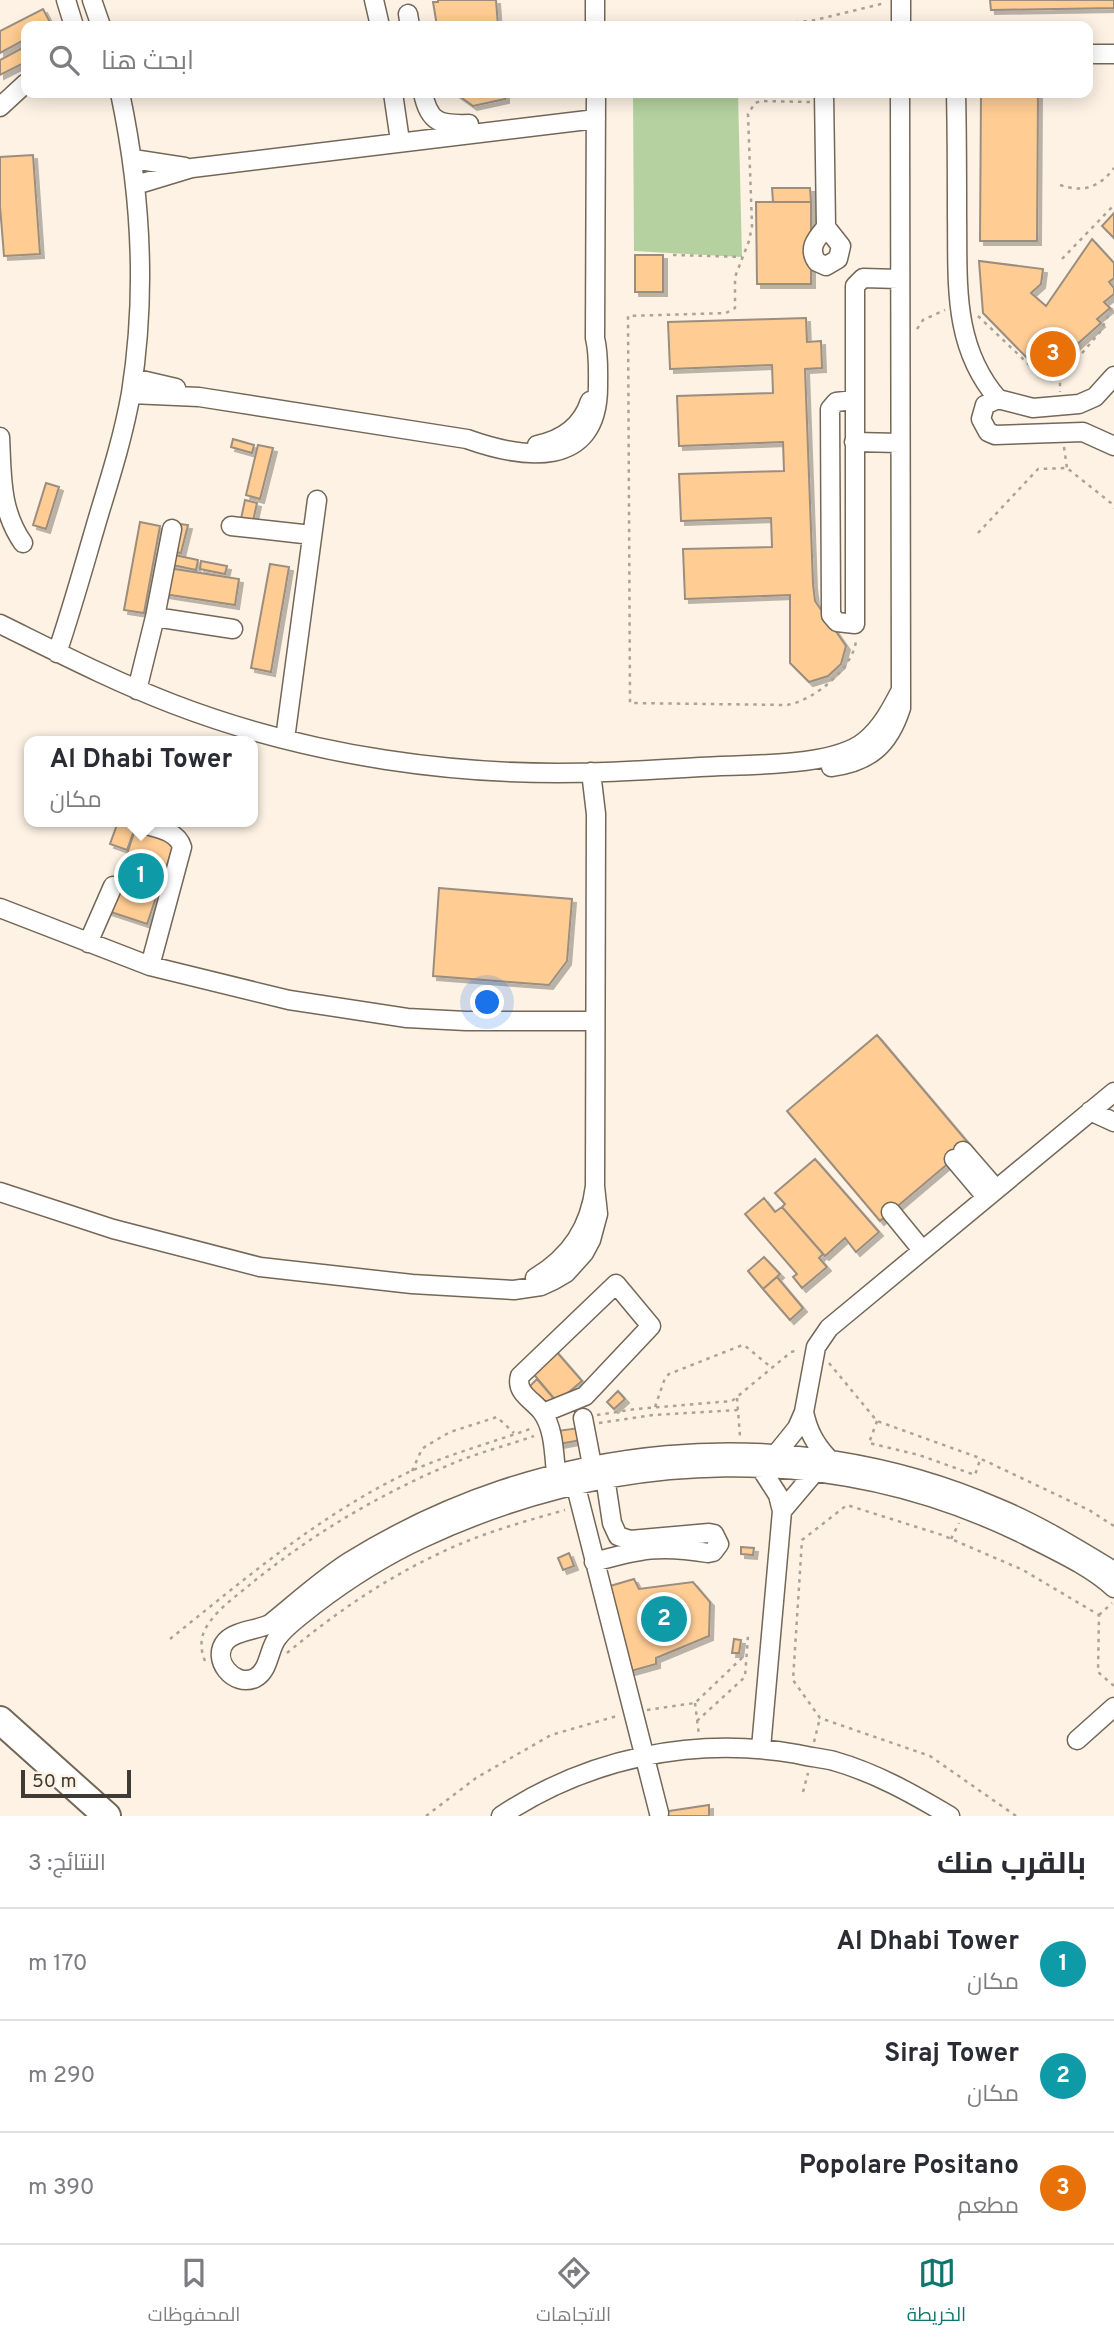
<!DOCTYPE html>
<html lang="ar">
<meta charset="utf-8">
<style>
:root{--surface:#fff;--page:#f7f7f7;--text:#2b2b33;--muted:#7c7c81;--line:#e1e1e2;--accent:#0f766e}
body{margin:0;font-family:Overpass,Cairo,sans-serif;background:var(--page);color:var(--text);direction:rtl}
.scale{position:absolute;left:21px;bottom:18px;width:110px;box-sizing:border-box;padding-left:7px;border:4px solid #3f3a33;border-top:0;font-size:19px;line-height:24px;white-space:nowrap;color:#3f3a33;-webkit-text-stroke:5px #fdf2e4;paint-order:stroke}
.you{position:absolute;left:488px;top:1003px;width:24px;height:24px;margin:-18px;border:5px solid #fff;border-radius:50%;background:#1a73e8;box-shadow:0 0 0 10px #1a73e833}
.badge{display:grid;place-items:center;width:46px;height:46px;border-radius:50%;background:var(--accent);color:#fff;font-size:23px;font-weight:700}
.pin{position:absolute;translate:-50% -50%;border:4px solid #fff;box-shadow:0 2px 7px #0006}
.popup{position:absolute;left:24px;top:736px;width:234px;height:91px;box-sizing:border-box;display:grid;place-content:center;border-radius:14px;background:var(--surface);filter:drop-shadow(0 2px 5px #0005);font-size:23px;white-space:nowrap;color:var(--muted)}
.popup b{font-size:26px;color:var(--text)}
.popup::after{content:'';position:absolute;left:50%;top:100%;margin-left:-14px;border:14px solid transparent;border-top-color:var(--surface)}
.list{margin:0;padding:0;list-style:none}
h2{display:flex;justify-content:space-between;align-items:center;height:91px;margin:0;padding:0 28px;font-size:30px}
h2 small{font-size:23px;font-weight:400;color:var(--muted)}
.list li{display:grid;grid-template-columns:46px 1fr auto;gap:21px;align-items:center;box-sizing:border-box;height:112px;padding:0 28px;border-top:2px solid var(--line)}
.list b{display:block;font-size:26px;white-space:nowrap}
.list p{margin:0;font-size:23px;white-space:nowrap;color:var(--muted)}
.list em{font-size:23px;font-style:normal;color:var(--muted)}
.icon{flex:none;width:38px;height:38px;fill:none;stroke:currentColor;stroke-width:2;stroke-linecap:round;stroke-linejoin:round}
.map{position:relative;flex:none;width:1114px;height:1816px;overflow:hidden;direction:ltr}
.search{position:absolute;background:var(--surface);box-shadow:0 4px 18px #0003;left:21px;right:21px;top:21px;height:77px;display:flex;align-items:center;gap:18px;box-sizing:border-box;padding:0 24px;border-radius:14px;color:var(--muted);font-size:26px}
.sheet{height:427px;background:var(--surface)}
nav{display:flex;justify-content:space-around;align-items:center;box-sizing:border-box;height:98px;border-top:2px solid var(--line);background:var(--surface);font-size:19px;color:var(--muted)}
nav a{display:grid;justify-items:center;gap:4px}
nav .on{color:var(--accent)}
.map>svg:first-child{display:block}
</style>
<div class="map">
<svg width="1114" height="1816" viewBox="0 0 1114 1816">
<defs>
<filter id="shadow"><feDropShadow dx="4" dy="4" stdDeviation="0" flood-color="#0004"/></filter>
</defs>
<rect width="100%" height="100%" fill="#fdf2e4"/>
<path fill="#b5d19f" d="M633 93H738L742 257 634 251Z"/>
<path fill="#ffcd94" stroke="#9c8e7f" stroke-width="2" filter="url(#shadow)" d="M438 0H496L498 26H437L433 2H438Z
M990 0H1114V8L991 10Z
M43 9 52 26H26V39L0 53V31Z
M26 46V62L0 75V60Z
M455 93H505V99L473 106Z
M981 93H1038L1037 241H980Z
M33 155 40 254 4 256 0 206V157Z
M772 188H810L811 202H773Z
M756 202H811V284H757Z
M1114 213V238L1102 226Z
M1092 239 1114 263V278L1109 282 1114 288V294L1104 302 1110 308 1097 319 1101 323 1073 348 1071 360 1061 371 1045 373 1033 364 983 313 979 261 1043 269 1041 284 1031 293 1046 306Z
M635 255H663V292H635Z
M806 318 807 342 821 341 822 368 805 369 813 584 815 601 846 646 841 664 828 676 809 682 790 663V595L685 599 683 549 772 547 771 518 681 521 679 474 784 471 783 442 679 446 677 396 773 393 772 365 670 369 668 322Z
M233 439 254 445 252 453 231 447Z
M258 445 273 448 260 499 246 495Z
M46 483 59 487 46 529 33 525Z
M245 500 257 503 253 521 241 519Z
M140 522 160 526 144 613 124 610Z
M180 524 188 525 181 553 174 552Z
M170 554 198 560 196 570 168 564Z
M201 561 227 566 225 574 200 569Z
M270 564 289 567 271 672 251 668Z
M168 568 239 579 235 605 164 594Z
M118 822H137L127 850 110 844Z
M136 827 175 841 147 924 108 911Z
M439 888 572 899 567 961 549 985 433 976Z
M877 1035 970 1145 880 1221 787 1111Z
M815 1159 879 1232 856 1252 845 1238 825 1256 782 1207 785 1204 775 1193Z
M764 1198 775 1212 782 1207 823 1254 819 1258 827 1267 802 1288 793 1277 797 1274 745 1214Z
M764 1257 780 1274 763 1289 748 1271Z
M777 1277 803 1308 790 1320 763 1289Z
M555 1350 582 1381 557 1402 531 1371Z
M537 1379 556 1401 547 1409 529 1387Z
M618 1391 625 1399 614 1409 607 1402Z
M579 1428 581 1440 559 1444 557 1431Z
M741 1547 754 1548 753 1555 741 1554Z
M569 1553 574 1566 563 1570 558 1558Z
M634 1579 639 1589 693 1582 710 1602 709 1636 656 1658V1664L631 1671 610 1586Z
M734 1639 741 1640 739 1653H732Z
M709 1805V1816H649L669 1811Z"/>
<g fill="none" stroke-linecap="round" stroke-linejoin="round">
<defs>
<path id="minor" d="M66 0 74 26
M92 0 101 26
M374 0 380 26
M901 0V26
M408 14 410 26
M595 26V0
M1088 54H1114
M393 93 400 141
M423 93C429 123 440 125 469 124
M824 93 826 227
M956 93C957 134 957 175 957 216 958 282 952 346 998 399
M0 107 26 83
M133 159 185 167
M136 185 192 168 596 119
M826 227 841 246 838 259 826 266 817 262C807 248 817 238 826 227Z
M1114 376 1095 397 1079 404 1033 408 998 399 985 405 981 419 988 432 995 435 1083 432 1114 446
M133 378 176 388
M131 394 199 397 467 439C523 459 598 470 598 387 598 371 599 354 595 338L596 93
M854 400 836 402 830 409 831 610V615L837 622 855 624V286L863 278 899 279
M0 437C2 476 0 510 23 543
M854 442 900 443
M537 445C562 440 582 426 590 401
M231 526 312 535
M155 617 233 629
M0 624C57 652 113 681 173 704 308 756 460 778 605 772 636 771 668 769 700 767 742 764 833 768 865 741 882 727 891 709 901 690
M57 653C73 606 86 558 100 511 112 472 124 433 131 393 147 292 141 192 120 93
M137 690 155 617 172 529
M285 739 317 500
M831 767C870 762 889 745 901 708L900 93
M139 823C155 828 177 830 182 847L150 966
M0 908 150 966 289 1000 407 1018 466 1021H595
M88 943 113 886
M1090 1111 1114 1122
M963 1151 996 1189
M954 1159 986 1197
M0 1192 113 1229 260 1267 412 1284 514 1290 541 1286 554 1280 566 1273 584 1253 591 1240 598 1214 595 1186
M891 1212 922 1250
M535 1278C571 1256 590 1227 595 1186L596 814 591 772
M804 1412C808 1431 815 1444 828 1458
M543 1413 585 1396 651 1326 616 1284 520 1376C515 1393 533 1400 542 1412 554 1428 554 1454 556 1473
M583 1418 592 1465
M776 1454 797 1428 804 1412 816 1347 829 1328 1114 1092
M760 1467 778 1495 782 1511 761 1748
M575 1483 659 1813
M782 1511 815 1472
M594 1562C641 1549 659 1545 708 1553L713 1552 719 1544 714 1534 709 1533 630 1540 618 1536 612 1523 605 1477
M1114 1571C1076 1548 1039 1525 998 1508 787 1416 543 1441 349 1562 321 1580 296 1603 270 1624 257 1630 235 1631 226 1641 210 1659 234 1688 255 1678 270 1670 268 1649 278 1637 287 1625 302 1615 314 1605 348 1579 384 1556 423 1538 616 1448 834 1440 1027 1536 1056 1551 1090 1566 1114 1588
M1077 1740 1114 1707
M501 1816C588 1758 694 1736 797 1754 809 1757 822 1758 834 1761 876 1773 913 1794 950 1816"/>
<path id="highway" d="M0 1720 107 1816"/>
</defs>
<use href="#minor" stroke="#736758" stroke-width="21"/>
<use href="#highway" stroke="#736758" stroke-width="30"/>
<path stroke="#aca398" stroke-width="2.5" stroke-dasharray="3.5 5" stroke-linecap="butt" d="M744 26 811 21 885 3
M810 102 761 101 755 103 748 114 752 226 749 241 735 277V308L726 313 628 316 630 703 787 705C813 701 854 668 856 640
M1060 185C1083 193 1100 187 1114 168
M673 255 742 257
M1062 259 1114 205
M978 316 1043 378 1060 379V392
M917 329 923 320 945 310
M1060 379 1100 332 1114 304
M1064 447 1067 468
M978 533 1038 469 1067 468 1111 503 1114 508
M829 1363 877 1421 977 1457 1089 1510 1114 1526
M737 1398 740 1436
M655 1407 665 1378 669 1374 740 1346 744 1345 772 1368
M597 1415 636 1409 732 1401 791 1352 799 1350
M877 1421 869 1443 919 1455 975 1475 980 1460
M599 1423 653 1415 739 1410
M412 1471 422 1449 426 1446 450 1432 497 1417 514 1433
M951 1539 959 1523
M1099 1615 1112 1603
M170 1639C246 1578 322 1513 411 1471 450 1454 493 1442 533 1428
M287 1653C334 1614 383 1580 438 1554 479 1534 522 1522 565 1510
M205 1661C200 1649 200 1637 207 1626 218 1608 238 1595 253 1582 313 1534 378 1495 449 1465 476 1453 506 1446 534 1436
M695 1703 699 1735
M647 1710 695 1703 746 1654
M697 1721 745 1677 748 1636
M814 1742 820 1718
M803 1792 808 1773
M426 1816 476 1778 551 1735 617 1716
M1016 1816 930 1756 820 1718 793 1680 802 1540 847 1505 942 1535 1023 1570 1099 1615 1098 1672 1114 1686"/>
<use href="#minor" stroke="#fff" stroke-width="18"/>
<use href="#highway" stroke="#fff" stroke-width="26"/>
</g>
</svg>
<div class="scale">50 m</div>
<div class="you"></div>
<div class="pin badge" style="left:141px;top:876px;background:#0f9aa8">1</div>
<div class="popup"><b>Al Dhabi Tower</b>مكان</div>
<div class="pin badge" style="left:664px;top:1619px;background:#0f9aa8">2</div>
<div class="pin badge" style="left:1053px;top:354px;background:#e8710a">3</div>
<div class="search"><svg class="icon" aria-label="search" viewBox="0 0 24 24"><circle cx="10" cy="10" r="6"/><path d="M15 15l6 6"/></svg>ابحث هنا</div>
</div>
<section class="sheet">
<h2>بالقرب منك<small>النتائج: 3</small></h2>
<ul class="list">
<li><span class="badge" style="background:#0f9aa8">1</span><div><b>Al Dhabi Tower</b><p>مكان</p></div><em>170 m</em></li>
<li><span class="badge" style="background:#0f9aa8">2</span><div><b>Siraj Tower</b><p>مكان</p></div><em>290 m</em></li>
<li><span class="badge" style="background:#e8710a">3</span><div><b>Popolare Positano</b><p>مطعم</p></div><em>390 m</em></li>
</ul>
</section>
<nav>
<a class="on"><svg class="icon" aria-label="map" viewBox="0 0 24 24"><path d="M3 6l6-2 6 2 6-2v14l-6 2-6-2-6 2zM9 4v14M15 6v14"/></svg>الخريطة</a>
<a><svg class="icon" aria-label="directions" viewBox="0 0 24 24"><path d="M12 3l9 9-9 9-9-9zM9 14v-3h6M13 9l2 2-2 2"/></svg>الاتجاهات</a>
<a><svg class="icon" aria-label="saved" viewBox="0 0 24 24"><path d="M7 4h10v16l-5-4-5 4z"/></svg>المحفوظات</a>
</nav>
